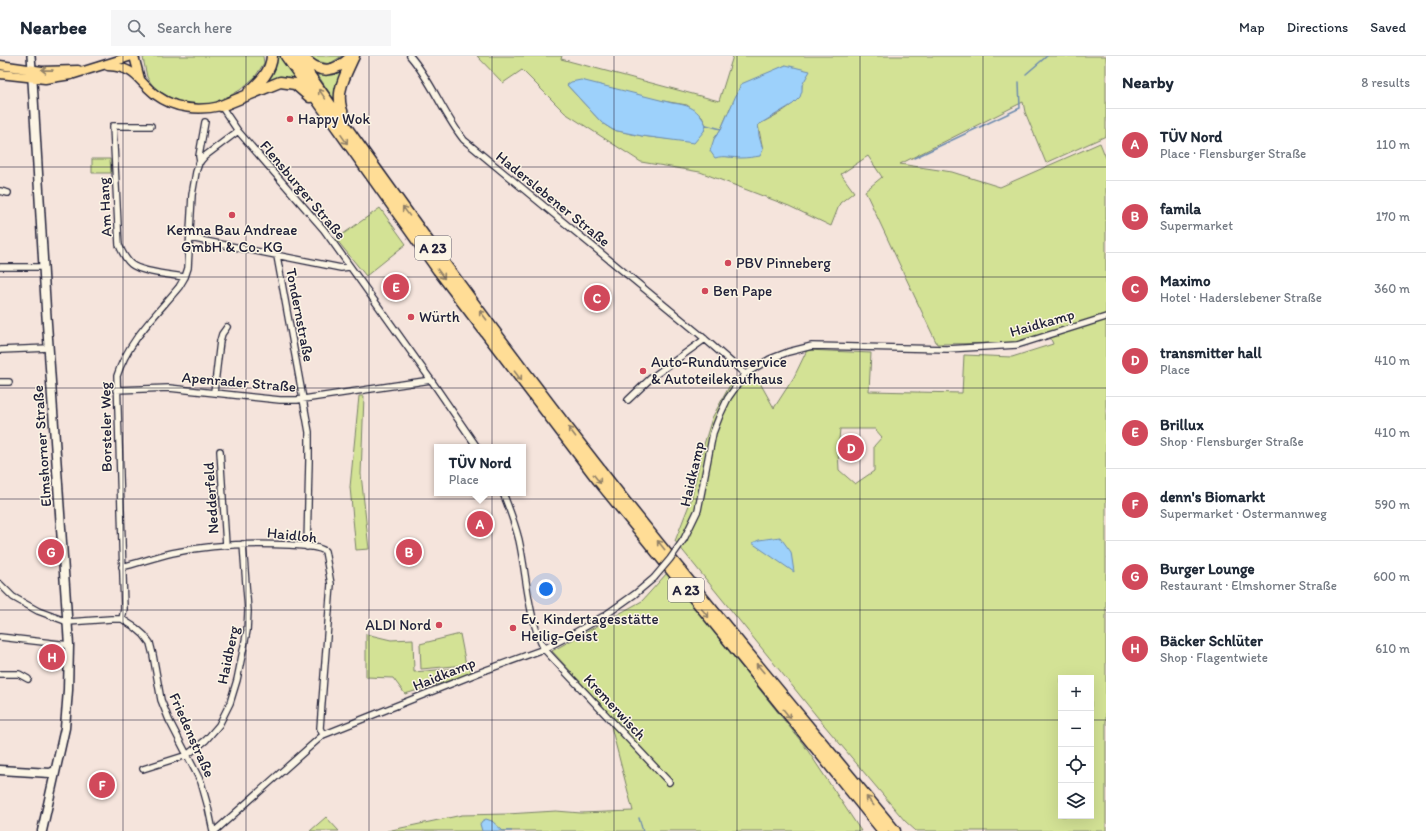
<!DOCTYPE html>
<meta charset="utf-8">
<style>
:root{--surface:#fff;--page:#f6f6f7;--text:#1f2937;--muted:#747a83;--line:#e0e1e3;--accent:#d1495b}
body{margin:0;font-family:Itim,sans-serif;background:var(--page);color:var(--text)}
.controls{position:absolute;right:12px;bottom:12px;display:grid;overflow:hidden;border-radius:0px;box-shadow:0 4px 16px #0002}
.controls button{width:36px;height:36px;display:grid;place-items:center;padding:0;border:0;border-bottom:1px solid var(--line);background:var(--surface);color:var(--text);font:20px sans-serif}
.you{position:absolute;left:546px;top:533px;width:14px;height:14px;margin:-10px;border:3px solid #fff;border-radius:50%;background:#1a73e8;box-shadow:0 0 0 6px #1a73e833}
.badge{display:grid;place-items:center;width:26px;height:26px;border-radius:50%;background:var(--accent);color:#fff;font-size:13px;font-weight:700}
.pin{position:absolute;translate:-50% -50%;border:2px solid #fff;box-shadow:0 1px 4px #0006}
.popup{position:absolute;left:434px;top:388px;width:92px;height:52px;box-sizing:border-box;display:grid;place-content:center;border-radius:0px;background:var(--surface);filter:drop-shadow(0 1px 3px #0005);font-size:13px;white-space:nowrap;color:var(--muted)}
.popup b{font-size:15px;color:var(--text)}
.popup::after{content:'';position:absolute;left:50%;top:100%;margin-left:-8px;border:8px solid transparent;border-top-color:var(--surface)}
.list{margin:0;padding:0;list-style:none}
h2{display:flex;justify-content:space-between;align-items:center;height:52px;margin:0;padding:0 16px;font-size:17px}
h2 small{font-size:13px;font-weight:400;color:var(--muted)}
.list li{display:grid;grid-template-columns:26px 1fr auto;gap:12px;align-items:center;box-sizing:border-box;height:72px;padding:0 16px;border-top:1px solid var(--line)}
.list b{display:block;font-size:15px;white-space:nowrap}
.list p{margin:0;font-size:13px;white-space:nowrap;color:var(--muted)}
.list em{font-size:13px;font-style:normal;color:var(--muted)}
.icon{flex:none;width:22px;height:22px;fill:none;stroke:currentColor;stroke-width:2;stroke-linecap:round;stroke-linejoin:round}
.map{position:relative;flex:none;width:1106px;height:775px;overflow:hidden}
header{display:flex;align-items:center;gap:24px;box-sizing:border-box;height:56px;padding:0 20px;background:var(--surface);border-bottom:1px solid var(--line)}
header strong{font-size:19px}
nav{display:flex;gap:22px;margin-inline-start:auto;font-size:14px}
.search{width:280px;height:36px;background:var(--page);display:flex;align-items:center;gap:10px;box-sizing:border-box;padding:0 14px;border-radius:0px;color:var(--muted);font-size:15px}
main{display:flex}
aside{flex:1;background:var(--surface)}
.map>svg:first-child{display:block}
</style>
<header>
<strong>Nearbee</strong>
<div class="search"><svg class="icon" aria-label="search" viewBox="0 0 24 24"><circle cx="10" cy="10" r="6"/><path d="M15 15l6 6"/></svg>Search here</div>
<nav><a>Map</a><a>Directions</a><a>Saved</a></nav>
</header>
<main>
<div class="map">
<svg width="1106" height="775" viewBox="0 0 1106 775">
<rect width="100%" height="100%" fill="#f5e4dc"/>
<filter id="ink" filterUnits="userSpaceOnUse"><feTurbulence type="fractalNoise" baseFrequency=".025" numOctaves="2"/><feDisplacementMap in="SourceGraphic" scale="8" xChannelSelector="R" yChannelSelector="G"/><feConvolveMatrix kernelMatrix="1 2 1 2 8 2 1 2 1" color-interpolation-filters="sRGB"/></filter>
<g filter="url(#ink)">
<path fill="#d3e295" stroke="#7a8268" fill-rule="evenodd" d="M146 0H263L264 7 255 21 240 34 221 45 206 49 182 48 155 33 147 21 143 2Z
M274 0H280L296 23 262 29Z
M309 0H342L329 8 313 4Z
M477 0H562L561 3 719 45 733 0H1106V80L1046 107 1025 56 1023 46 900 108 952 116 1000 131 1100 87 1106 102V775H916L905 765 819 663 675 485 691 444 702 395 712 362 730 329 750 309 774 352 794 321 807 294 871 297 869 335 962 337 964 299 1012 301 1053 288 1048 276 1016 287 937 288 865 135 882 121 868 100 841 118 854 136 840 147 831 170 789 150 700 116 641 106 565 57 522 14 503 27ZM786 9 802 29C802 49 773 60 758 69L763 94 730 101 722 100 714 83 721 73 730 52 764 20ZM567 29 687 49 702 61 706 69 704 75 667 83 642 80 613 74 602 67ZM840 373H875L882 381 874 390V415L855 428 839 414 838 394ZM1061 622H1091V760H1061Z
M343 10 336 47 314 13Z
M92 103H110L111 117H92Z
M380 152 406 188 366 220 336 183Z
M359 340H364L361 418 369 493 356 494 350 431Z
M667 517 804 689 861 775H387L462 759 507 758 556 755 581 757 633 755 607 655 552 595 642 545Z
M366 578 391 584 413 583 414 616 470 611 471 618 405 638 393 622 366 621Z
M460 578 466 609 421 613 420 588Z
M326 761 339 775H310Z"/>
<path fill="#9dd1fb" stroke="#6c8bae" d="M786 9 810 15 802 29V35L800 41 793 48 758 69 759 80 763 94 760 100C754 101 747 102 741 102 732 102 724 99 715 102L710 95 714 83 721 73 741 28Z
M581 24 672 47C690 49 698 53 706 69L704 75 694 87 642 80 613 74 602 67 567 29 571 26Z
M780 481 791 496 794 516 752 487 759 484Z
M486 763 492 765 503 775H512H482L480 768 482 765Z"/>
<g fill="none" stroke-linecap="round" stroke-linejoin="round">
<path stroke="#6c8bae" stroke-width="1.5" d="M1026 18 1047 0
M706 69 721 73
M914 102 1020 52 1019 26
M639 762 643 775"/>
<defs>
<path id="minor" d="M410 0C432 25 443 58 464 84L698 277 745 318
M221 50 238 75 324 174 431 324 477 391
M151 70H113L119 189C122 196 125 203 131 208 140 216 172 219 185 221
M200 106 199 100 205 66
M0 135 8 137
M190 182 341 212 349 211
M277 200 309 376V405L307 491
M0 211H44
M0 294 49 292
M0 326H9
M116 334 169 332 280 344H297L431 324
M214 336 220 285 222 278 227 271
M628 344 651 322 705 283
M220 395 226 489
M503 437C509 452 515 468 519 484 527 520 527 559 544 593L669 726
M684 483 698 454 713 377 720 359 728 342 745 318 770 303 788 296 812 290 947 293 1017 289 1106 261
M122 511C138 507 155 501 172 497 211 488 250 487 290 489 301 490 315 489 325 495L331 528 320 672 323 679
M0 528 13 541 38 555 68 566 111 563H122L136 572 144 579 150 587 153 599 161 644 169 664 201 726 208 751 213 775
M122 563 124 553 117 320C128 285 156 259 179 231L185 221 188 212 192 139 196 116 199 107 205 100 238 75
M0 581 69 589
M0 618H19L28 623
M143 713 187 699 206 684 219 669 230 647 237 624 247 575 248 555 243 488
M215 775 323 679 478 617 544 593 571 579 604 560 635 538 654 522"/>
<path id="tertiary" d="M31 0 32 13"/>
<path id="secondary" d="M32 16 46 253 69 589 68 634 65 672 42 775
M0 714 50 717 55 715"/>
<path id="primary" d="M134 0 140 23
M0 9 42 15 78 14
M108 10C138 12 136 24 156 39 175 53 199 55 221 50
M0 18 45 23 71 19 132 0"/>
<path id="motorway" d="M286 0 438 214 598 424 883 775
M296 0C395 141 496 281 602 416 697 538 797 656 895 775
M303 1C319 19 335 17 352 0
M249 36C260 26 271 16 272 0
M221 50 280 26 295 28 310 41
M345 62C333 39 344 22 354 0"/>
</defs>
<use href="#minor" stroke="#22223b" stroke-width="8"/>
<use href="#tertiary" stroke="#22223b" stroke-width="10"/>
<use href="#secondary" stroke="#22223b" stroke-width="11"/>
<use href="#primary" stroke="#22223b" stroke-width="11"/>
<use href="#motorway" stroke="#22223b" stroke-width="13"/>
<use href="#minor" stroke="#fcf5e5" stroke-width="5.5"/>
<use href="#tertiary" stroke="#fcf5e5" stroke-width="7"/>
<use href="#secondary" stroke="#fcf5e5" stroke-width="8"/>
<use href="#primary" stroke="#ffdd96" stroke-width="8"/>
<use href="#motorway" stroke="#ffdd96" stroke-width="10"/>
<defs>
<path id="minor-bridge" d="M654 522 670 503 684 483"/>
</defs>
<use href="#minor-bridge" stroke="#22223b" stroke-width="8" stroke-linecap="butt"/>
<use href="#minor-bridge" stroke="#fcf5e5" stroke-width="5.5"/>
</g>
<defs><path id="oneway-shaft" d="M-6 0H5M1.5-3L5.5 0L1.5 3" fill="none" stroke-width="1.6" stroke-linecap="round" stroke-linejoin="round"/></defs>
<g stroke="#908068">
<use href="#oneway-shaft" transform="translate(47 14) rotate(-179)"/>
<use href="#oneway-shaft" transform="translate(322 38) rotate(-125)"/>
<use href="#oneway-shaft" transform="translate(344 83) rotate(55)"/>
<use href="#oneway-shaft" transform="translate(406 155) rotate(-126)"/>
<use href="#oneway-shaft" transform="translate(441 218) rotate(53)"/>
<use href="#oneway-shaft" transform="translate(483 259) rotate(-127)"/>
<use href="#oneway-shaft" transform="translate(518 320) rotate(53)"/>
<use href="#oneway-shaft" transform="translate(572 376) rotate(-127)"/>
<use href="#oneway-shaft" transform="translate(597 423) rotate(52)"/>
<use href="#oneway-shaft" transform="translate(661 489) rotate(-129)"/>
<use href="#oneway-shaft" transform="translate(705 557) rotate(51)"/>
<use href="#oneway-shaft" transform="translate(760 612) rotate(-130)"/>
<use href="#oneway-shaft" transform="translate(787 658) rotate(51)"/>
<use href="#oneway-shaft" transform="translate(870 745) rotate(-130)"/>
</g>
</g>
<path fill="none" stroke="#22223b" stroke-width="1" stroke-opacity="0.55" d="M123 0V775M246 0V775M369 0V775M492 0V775M614 0V775M737 0V775M860 0V775M983 0V775M0 111H1106M0 221H1106M0 332H1106M0 443H1106M0 554H1106M0 664H1061M1091 664H1106"/>
<g fill="#d1495b" stroke="#fcf5e5" stroke-width="1.5">
<circle cx="290" cy="63" r="4"/>
<circle cx="232" cy="159" r="4"/>
<circle cx="728" cy="207" r="4"/>
<circle cx="705" cy="235" r="4"/>
<circle cx="411" cy="261" r="4"/>
<circle cx="643" cy="315" r="4"/>
<circle cx="439" cy="569" r="4"/>
<circle cx="513" cy="572" r="4"/>
</g>
<g text-anchor="middle" stroke-width="3" stroke-linejoin="round" paint-order="stroke">
<g fill="#fcf5e5" stroke="#63616e" stroke-width="1">
<rect x="415" y="180" width="36" height="24" rx="3"/>
<rect x="668" y="522" width="36" height="24" rx="3"/>
</g>
<g font-size="14" font-weight="bold" fill="#22223b">
<text x="433" y="197">A 23</text>
<text x="686" y="539">A 23</text>
</g>
<g font-size="15" fill="#22223b" stroke="#fcf5e5" text-anchor="start">
<text x="298" y="68">Happy Wok</text>
<text x="232" y="179" text-anchor="middle">Kemna Bau Andreae<tspan x="232" dy="17">GmbH &amp; Co. KG</tspan></text>
<text x="736" y="212">PBV Pinneberg</text>
<text x="713" y="240">Ben Pape</text>
<text x="419" y="266">Würth</text>
<text x="651" y="311">Auto-Rundumservice<tspan x="651" dy="17">&amp; Autoteilekaufhaus</tspan></text>
<text x="521" y="568">Ev. Kindertagesstätte<tspan x="521" dy="17">Heilig-Geist</tspan></text>
<text x="431" y="574" text-anchor="end">ALDI Nord</text>
</g>
<g font-size="15" fill="#22223b" stroke="#fcf5e5">
<text transform="translate(303 134) rotate(50)" y="5">Flensburger Straße</text>
<text transform="translate(553 143) rotate(39)" y="5">Haderslebener Straße</text>
<text transform="translate(105 151) rotate(-93)" y="5">Am Hang</text>
<text transform="translate(300 259) rotate(79)" y="5">Tondernstraße</text>
<text transform="translate(1042 267) rotate(-16)" y="5">Haidkamp</text>
<text transform="translate(239 326) rotate(5)" y="5">Apenrader Straße</text>
<text transform="translate(106 371) rotate(-91)" y="5">Borsteler Weg</text>
<text transform="translate(42 390) rotate(-94)" y="5">Elmshorner Straße</text>
<text transform="translate(692 418) rotate(-77)" y="5">Haidkamp</text>
<text transform="translate(211 442) rotate(-94)" y="5">Nedderfeld</text>
<text transform="translate(292 479) rotate(6)" y="5">Haidloh</text>
<text transform="translate(228 599) rotate(-78)" y="5">Haidberg</text>
<text transform="translate(444 618) rotate(-22)" y="5">Haidkamp</text>
<text transform="translate(615 651) rotate(47)" y="5">Kremerwisch</text>
<text transform="translate(192 679) rotate(66)" y="5">Friedenstraße</text>
</g>
</g>
</svg>
<div class="controls">
<button>+</button>
<button>−</button>
<button><svg class="icon" aria-label="locate" viewBox="0 0 24 24"><circle cx="12" cy="12" r="6"/><path d="M12 2v4M12 18v4M2 12h4M18 12h4"/></svg></button>
<button><svg class="icon" aria-label="layers" viewBox="0 0 24 24"><path d="M12 4l9 5-9 5-9-5zM3 14l9 5 9-5"/></svg></button>
</div>
<div class="you"></div>
<div class="pin badge" style="left:480px;top:468px">A</div>
<div class="popup"><b>TÜV Nord</b>Place</div>
<div class="pin badge" style="left:409px;top:496px">B</div>
<div class="pin badge" style="left:597px;top:242px">C</div>
<div class="pin badge" style="left:851px;top:392px">D</div>
<div class="pin badge" style="left:396px;top:231px">E</div>
<div class="pin badge" style="left:102px;top:729px">F</div>
<div class="pin badge" style="left:51px;top:496px">G</div>
<div class="pin badge" style="left:52px;top:601px">H</div>
</div>
<aside>
<h2>Nearby<small>8 results</small></h2>
<ul class="list">
<li><span class="badge">A</span><div><b>TÜV Nord</b><p>Place · Flensburger Straße</p></div><em>110 m</em></li>
<li><span class="badge">B</span><div><b>famila</b><p>Supermarket</p></div><em>170 m</em></li>
<li><span class="badge">C</span><div><b>Maximo</b><p>Hotel · Haderslebener Straße</p></div><em>360 m</em></li>
<li><span class="badge">D</span><div><b>transmitter hall</b><p>Place</p></div><em>410 m</em></li>
<li><span class="badge">E</span><div><b>Brillux</b><p>Shop · Flensburger Straße</p></div><em>410 m</em></li>
<li><span class="badge">F</span><div><b>denn's Biomarkt</b><p>Supermarket · Ostermannweg</p></div><em>590 m</em></li>
<li><span class="badge">G</span><div><b>Burger Lounge</b><p>Restaurant · Elmshorner Straße</p></div><em>600 m</em></li>
<li><span class="badge">H</span><div><b>Bäcker Schlüter</b><p>Shop · Flagentwiete</p></div><em>610 m</em></li>
</ul>
</aside>
</main>
